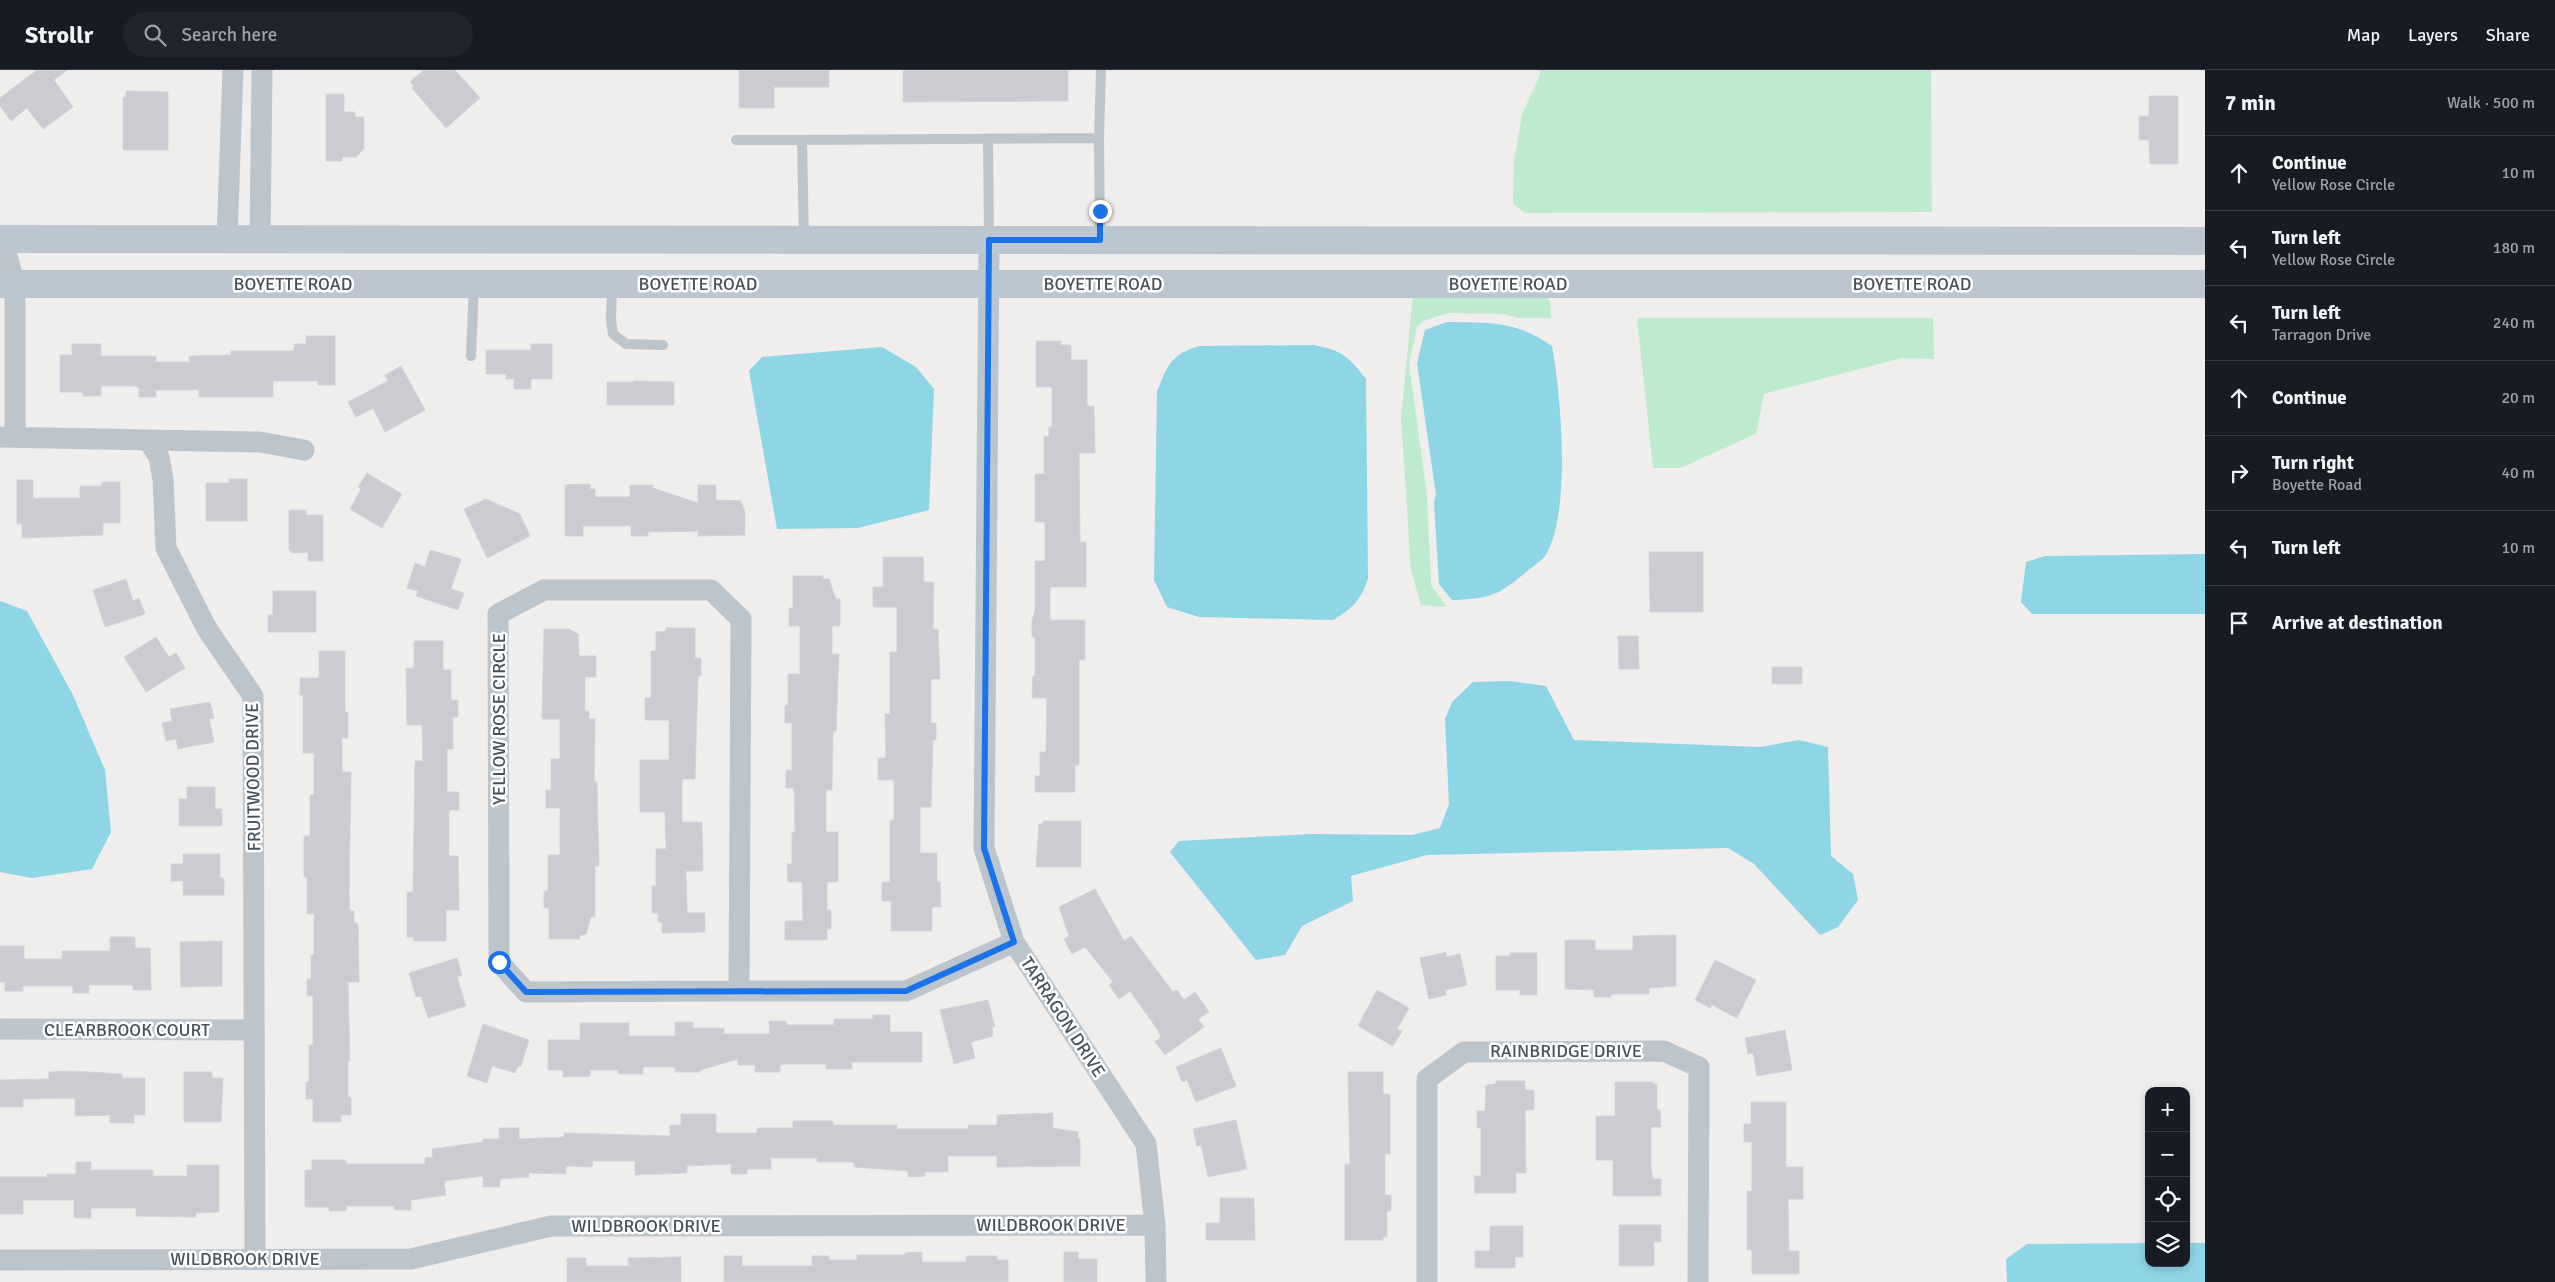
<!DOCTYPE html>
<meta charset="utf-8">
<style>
:root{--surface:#171b24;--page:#20242c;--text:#f1f3f6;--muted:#9ea1a6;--line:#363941}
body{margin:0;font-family:Signika,sans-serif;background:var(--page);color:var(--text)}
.controls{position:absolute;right:15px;bottom:15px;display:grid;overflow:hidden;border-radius:10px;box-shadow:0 2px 8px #0003}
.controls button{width:45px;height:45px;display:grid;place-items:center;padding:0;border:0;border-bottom:1px solid var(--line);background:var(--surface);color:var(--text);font:25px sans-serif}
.stop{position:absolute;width:15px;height:15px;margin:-11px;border:4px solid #1a73e8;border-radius:50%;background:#fff}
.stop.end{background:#1a73e8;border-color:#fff;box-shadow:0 1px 5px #0008}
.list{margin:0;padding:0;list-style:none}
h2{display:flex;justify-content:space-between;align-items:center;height:65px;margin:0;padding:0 20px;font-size:21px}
h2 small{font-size:16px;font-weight:400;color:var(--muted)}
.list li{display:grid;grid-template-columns:32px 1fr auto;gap:15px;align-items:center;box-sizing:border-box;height:75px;padding:0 20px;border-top:1px solid var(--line)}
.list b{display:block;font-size:19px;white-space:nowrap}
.list p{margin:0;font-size:16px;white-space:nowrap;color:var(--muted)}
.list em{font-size:16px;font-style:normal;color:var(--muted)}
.icon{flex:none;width:28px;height:28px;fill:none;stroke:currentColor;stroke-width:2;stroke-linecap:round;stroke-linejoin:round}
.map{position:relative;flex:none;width:2205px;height:1212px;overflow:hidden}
header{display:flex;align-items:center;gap:30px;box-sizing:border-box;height:70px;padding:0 25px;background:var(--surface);border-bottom:1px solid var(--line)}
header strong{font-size:24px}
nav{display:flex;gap:28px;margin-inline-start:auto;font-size:18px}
.search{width:350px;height:45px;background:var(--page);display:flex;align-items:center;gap:12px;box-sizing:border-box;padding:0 18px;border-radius:28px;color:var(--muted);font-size:19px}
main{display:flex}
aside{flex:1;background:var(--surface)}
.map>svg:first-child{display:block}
</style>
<header>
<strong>Strollr</strong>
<div class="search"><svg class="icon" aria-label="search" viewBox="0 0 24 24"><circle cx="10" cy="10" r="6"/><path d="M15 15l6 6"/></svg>Search here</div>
<nav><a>Map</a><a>Layers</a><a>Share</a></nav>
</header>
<main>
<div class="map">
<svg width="2205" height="1212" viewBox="0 0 2205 1212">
<rect width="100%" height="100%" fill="#f0eded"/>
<path fill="#beebce" d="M1539 0H1931L1932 142 1525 143 1513 134 1514 92 1522 44 1540 5Z
M1413 225H1544L1550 231 1551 248H1519L1503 244 1448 243 1423 251 1417 257 1409 294 1427 425 1431 515 1447 537 1421 535 1411 500 1401 348Z
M1637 248H1933L1934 289 1902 288 1764 324 1756 364 1680 398H1653Z"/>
<path fill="#8ed5e5" d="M1447 252C1491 253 1514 250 1552 276 1561 325 1571 439 1547 483 1544 489 1536 494 1531 498 1499 525 1494 528 1452 530L1439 514 1434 432 1436 425 1417 293 1425 260Z
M1313 275C1342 280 1348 286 1366 309L1368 508C1362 529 1352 539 1333 550L1199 547 1167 537 1154 510 1157 322C1167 296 1171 284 1199 276Z
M882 277 916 297 934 319 929 440 858 458 777 459 749 301 762 287Z
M2205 484V544H2032L2021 532 2026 492 2045 486Z
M0 531 27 541 73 625 105 700 111 762 92 799 32 808 0 802Z
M1510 611 1546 616 1574 670 1760 677 1799 670 1828 677 1831 786 1853 804 1858 830 1838 857 1820 865 1754 794 1728 778 1427 785 1351 806 1353 831 1302 856 1285 885 1256 890 1170 782 1179 771 1311 764 1412 765 1440 758 1449 734 1445 649 1452 632 1473 612Z
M2149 1173V1193H2186V1173H2205V1212H2007L2006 1189 2027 1174Z"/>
<path fill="#caccd2" stroke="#d1d4d8" d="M37 0H67L54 10 73 37 43 59 27 38 11 51 0 36V28Z
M424 0H455L480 28 446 58 412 18 414 16 410 12Z
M739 0H829V17H774V38H739Z
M903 0H1068V31L903 32Z
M126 21 168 22V80H123V27H126Z
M326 24H344V42H355V47H364V79L356 87H342V91H326Z
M2149 26H2178V94H2150L2149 70H2139V46H2149Z
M306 266H335V315H318V311H273V327H199V320H156V327H139V318L135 316H101V326H83V322H60V285H72V274H101V286H156V292H189V286L231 285V281H294V274H306Z
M1036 271H1061V275H1071V290H1087V336H1094L1095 383H1079L1080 472H1086V517H1050V550H1085V590H1079V695H1075V722H1035V706H1040V682H1046L1047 628H1032L1033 606H1035V567H1032V550L1035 541V491H1045V452H1035V404H1044V366H1049V357H1052V317H1036Z
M531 274H552V309H531V319H514V309H506V304H486V280H531Z
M401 296 425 340 385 362 373 338 356 347 348 332 388 311 385 305Z
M634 311 674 312V335H607V312H634Z
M367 403 402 424 382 458 350 439 361 419 358 417Z
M229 409H247V451H206V413H229Z
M17 410H33V428H80V416H102V412H120V453H103V465L22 468V454H17Z
M590 414V419H595V427H630V415H653V418L698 433V415H716V430L741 431 745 442V465L698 466V461L648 462V466H631V456H583V466H565V415Z
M486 429 520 444 530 466 487 488 464 439Z
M289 440H306V445H323V491H308V482L292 483 289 480Z
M430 480 461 489 451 519 464 523 458 540 416 526 418 521 407 518 415 493 425 497Z
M1649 482H1703V542H1650Z
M883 487H923L924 512H934L933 559H938L940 609H931V653H936V670H933L931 737H920V783H937V812H940L941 837H932V861H891V831H882V812H890V750H894V710H878V688H886L885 644H890V582H897V537H873V517H883Z
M793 506H823V509H829L836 529H840V556H832V584H839L836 661H833L832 720H826V762H838V812H827V840H831V859H827V870H785V851H803L802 812H788L787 794H792V762H795L794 718H786V700H792V653H785V635H788V604H800V556H789V538H793Z
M126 509 133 531 139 528 145 544 105 557 93 520Z
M273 521H316V562H268V545H273Z
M666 558H695V588H701V606H698L695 709H682V752H702L703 801H686L687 843H705V862L662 863V852H658V843H652V816H656V779H666L665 742H640V690H669V650H645V628H651V581H656V562L666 561Z
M544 559H569L578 564 579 586H596V607H585V641H589V649H595L594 712H597L599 796H595V847H591L586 864 579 866 580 869H549V838H544V821H548V785H560V738H546V720H551V689H560V649H542Z
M1618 566H1638L1639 599H1619Z
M156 567 169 587 176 583 185 598 146 622 124 587Z
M414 571H443V600H451V630H458V647H453V679H447V722H459V740H449V786H458L459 840H446V871H414V867H407V822H413L415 691H423L422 655H407L406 598H414Z
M319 581H345V642H348V668H342V702H351L349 827 350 841H354V853H358L359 912H348L350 991H348V1027H351V1045H341V1052H313V1029H306V1012H309V975H313V926H307V909H311V885H314V844H307V807H304V766H310V725H314V683H303V625H300V608H319Z
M1772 597H1802V614H1772Z
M210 632 214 648 209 649 214 672 178 679 176 669 166 671 162 653 172 651 170 639Z
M187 717H215V739H222V756H179V729H187Z
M1043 751H1081V797H1036L1039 754H1043Z
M183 784H220V808H224V825H183V811H171V794H183Z
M1095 819 1124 871 1131 866 1173 922 1177 920 1184 930 1195 922 1209 942 1198 949 1204 957 1165 985 1155 972 1161 967 1157 959 1130 921 1119 929 1109 915 1113 912 1085 877 1072 884 1064 869 1069 866 1059 837Z
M1676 865V916L1649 918V924H1611V927H1594V920L1565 919V870H1595V880H1633V866Z
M110 867H135V878H150L151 920H133V915H89V923H73V916H23V921H5V912H0V876H24V889H62V881H110Z
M222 871V916L181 917 180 872Z
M1446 882 1447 887 1460 884 1467 915 1445 920 1446 925 1429 929 1420 888Z
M1510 883H1537V925H1520V920H1496V886H1510Z
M457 888 462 905 457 907 466 936 428 948 421 926 416 927 409 903Z
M1715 890 1756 910 1737 948 1712 935 1710 938 1695 930Z
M1377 920 1409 938 1397 959 1402 961 1393 976 1358 956Z
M988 930 995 957H992L993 966 971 972 975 988 954 994 940 940Z
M873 945H890V962H922V992H852V999H826V994H786L780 995V1002H755V995H738V989L700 1000V1002H675V997H643V1004H618V1000H590V1006L563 1007V1000H548V970H580V953H629V966H675V952H693V958H724V964H770L769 951H786V955H834V949H873Z
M483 954 529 970 521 996H518L515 1003 492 996 487 1013 467 1006Z
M1785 960 1792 1000 1757 1006 1753 983 1748 984 1745 968Z
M1221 978 1236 1016 1196 1032 1187 1010 1182 1012 1176 997Z
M72 1001 122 1004V1008H145V1045H134V1053H110V1045L75 1046V1028L23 1029V1037H0V1010L49 1009V1002Z
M184 1002H212V1008H223L221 1052H184Z
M1348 1002H1383V1024H1390V1084H1385V1125H1391V1141H1387V1167H1383V1170H1345V1094H1350Z
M1496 1011H1525V1020H1534V1040H1525L1526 1103H1516V1123H1475L1474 1106H1481V1058H1477V1041H1485L1486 1015 1496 1014Z
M1615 1012H1653V1014H1657V1040H1660L1661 1057H1651V1099L1653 1109H1661V1126H1613V1090H1596V1046H1615Z
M1751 1032H1786V1097H1803V1129H1788L1789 1181H1799V1204H1752V1180H1747V1121H1752V1072H1744V1054H1751Z
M1053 1043V1058L1078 1062V1069H1080V1096L997 1097V1086H948V1102H925V1106L908 1107V1101L854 1097V1093L851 1092H817V1088H771V1099H747V1104H731V1094L687 1096V1103L635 1105V1091H593L592 1097 566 1096V1104L529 1103V1107L500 1109V1117H483V1106L444 1111 446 1125 411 1130V1140H394V1136H346V1141H329V1137H305V1100H312V1090H346V1094H425V1088L433 1087 432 1079 483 1072V1069H499V1058H519V1069L564 1067V1063L670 1066V1055H681V1044H716V1063H757V1058H793V1051H833V1055H897V1059H969L968 1055H997V1045Z
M1236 1050 1247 1099 1208 1107 1201 1075 1197 1076 1193 1059Z
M76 1092H91V1100H153V1106H187V1095H219V1142L196 1143V1147L136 1146V1138H91V1148H74V1130H23V1144H0V1107H47V1104H76Z
M1220 1128H1254L1255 1170H1206V1153H1220Z
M1619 1155H1661V1172H1654V1196H1619Z
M1490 1156H1523V1187H1515V1198H1475V1181H1490Z
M922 1182V1192H966V1186H997V1190H1008V1212H724V1186H742V1196H812V1186H829V1190H857V1185H905V1183Z
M1064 1182H1078V1189H1097V1212H1064Z
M681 1187V1212H567V1188H586V1196H629L628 1188Z"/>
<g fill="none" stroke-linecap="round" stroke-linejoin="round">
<path stroke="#bcc5cb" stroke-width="10" d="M1099 68 1100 169
M988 69 989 168
M736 70H802L804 169
M802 70 1099 68 1101 0
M612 215 611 250 613 264 626 274 663 275
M471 286 474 215"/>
<path stroke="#bcc5cb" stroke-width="21" d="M2 169 15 214V367
M227 169 233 0
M260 169 262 0
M989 170 984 778 1014 872 1146 1074 1155 1155 1156 1212
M0 367 148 370 159 387 163 409 166 478 207 559 253 626 255 1189
M148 370 260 372 304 380
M544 520H711L741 549 739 921 526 922 499 892 498 544Z
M739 921H906L1014 872
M0 959 254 960
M0 1190 411 1189 551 1156 1155 1155
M1427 1212V1009L1464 982 1664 981 1699 997 1698 1212"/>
<path stroke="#bcc6d0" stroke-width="28" d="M0 169 2205 171
M0 214H2205"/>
</g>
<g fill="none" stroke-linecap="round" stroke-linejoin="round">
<path stroke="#1a73e8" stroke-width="6" d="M499 892 526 922 906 921 1014 872 984 778 989 170H1100V141"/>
</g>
<g text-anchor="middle" stroke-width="5" stroke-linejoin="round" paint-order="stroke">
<g font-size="18" fill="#475159" stroke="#fff">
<text x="293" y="220">BOYETTE ROAD</text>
<text x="698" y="220">BOYETTE ROAD</text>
<text x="1103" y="220">BOYETTE ROAD</text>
<text x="1508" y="220">BOYETTE ROAD</text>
<text x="1912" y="220">BOYETTE ROAD</text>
<text transform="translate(499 649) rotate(-90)" y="6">YELLOW ROSE CIRCLE</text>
<text transform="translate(253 707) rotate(-91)" y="6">FRUITWOOD DRIVE</text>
<text transform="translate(1063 947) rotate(57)" y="6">TARRAGON DRIVE</text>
<text x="127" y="966">CLEARBROOK COURT</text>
<text x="1566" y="987">RAINBRIDGE DRIVE</text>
<text x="1051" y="1161">WILDBROOK DRIVE</text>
<text x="646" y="1162">WILDBROOK DRIVE</text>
<text x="245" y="1195">WILDBROOK DRIVE</text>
</g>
</g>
</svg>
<div class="controls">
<button>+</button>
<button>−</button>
<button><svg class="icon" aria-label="locate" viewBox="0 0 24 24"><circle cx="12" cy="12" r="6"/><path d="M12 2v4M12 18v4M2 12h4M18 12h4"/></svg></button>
<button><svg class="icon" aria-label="layers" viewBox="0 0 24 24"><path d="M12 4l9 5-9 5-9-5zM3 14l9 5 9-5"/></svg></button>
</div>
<div class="stop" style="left:499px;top:892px"></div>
<div class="stop end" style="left:1100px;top:141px"></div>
</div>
<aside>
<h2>7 min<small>Walk · 500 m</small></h2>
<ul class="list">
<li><svg class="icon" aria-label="ahead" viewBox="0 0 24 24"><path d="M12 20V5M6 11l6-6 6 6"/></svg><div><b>Continue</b><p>Yellow Rose Circle</p></div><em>10 m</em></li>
<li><svg class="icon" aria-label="left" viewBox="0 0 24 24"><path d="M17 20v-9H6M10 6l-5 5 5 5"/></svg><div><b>Turn left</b><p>Yellow Rose Circle</p></div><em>180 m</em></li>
<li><svg class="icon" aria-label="left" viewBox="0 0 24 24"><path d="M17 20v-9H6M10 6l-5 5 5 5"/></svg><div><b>Turn left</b><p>Tarragon Drive</p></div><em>240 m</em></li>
<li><svg class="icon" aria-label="ahead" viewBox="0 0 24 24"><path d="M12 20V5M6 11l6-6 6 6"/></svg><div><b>Continue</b></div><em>20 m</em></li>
<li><svg class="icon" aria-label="right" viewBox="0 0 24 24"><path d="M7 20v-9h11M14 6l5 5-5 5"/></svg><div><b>Turn right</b><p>Boyette Road</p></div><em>40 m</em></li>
<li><svg class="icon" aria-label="left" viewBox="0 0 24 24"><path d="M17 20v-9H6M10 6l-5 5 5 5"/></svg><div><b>Turn left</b></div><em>10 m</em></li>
<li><svg class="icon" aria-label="arrive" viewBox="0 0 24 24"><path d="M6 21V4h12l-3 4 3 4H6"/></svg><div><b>Arrive at destination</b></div></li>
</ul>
</aside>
</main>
